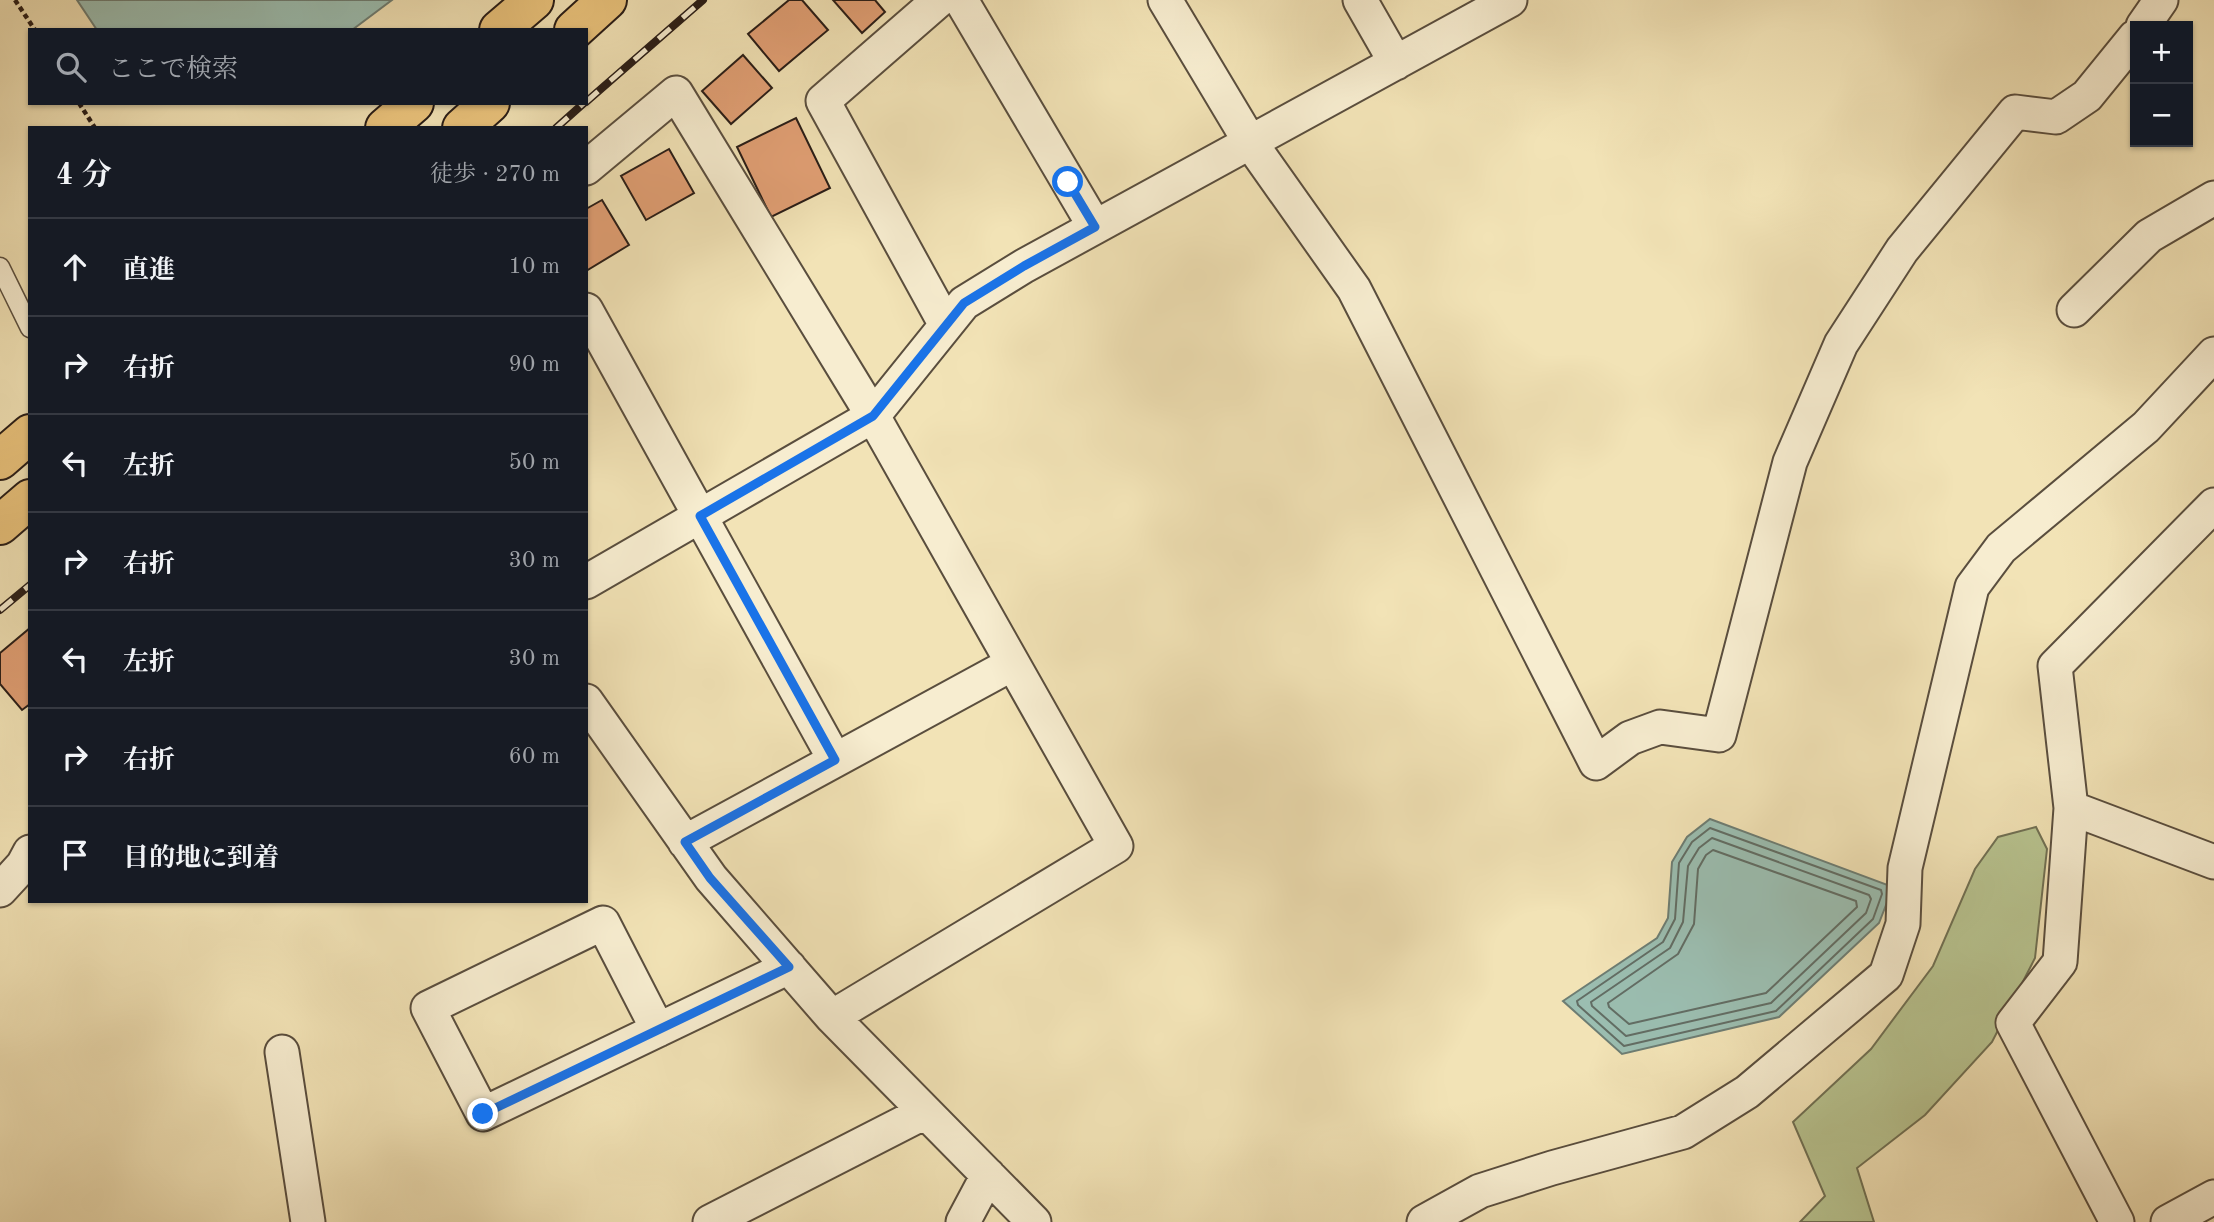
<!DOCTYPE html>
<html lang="ja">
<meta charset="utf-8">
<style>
:root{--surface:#171b24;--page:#242831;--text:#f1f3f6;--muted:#9ea1a6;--line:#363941}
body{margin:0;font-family:"Old Standard TT","Noto Serif JP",serif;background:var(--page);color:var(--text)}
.controls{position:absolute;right:21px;top:21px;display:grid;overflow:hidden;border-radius:0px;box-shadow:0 2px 5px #0004}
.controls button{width:63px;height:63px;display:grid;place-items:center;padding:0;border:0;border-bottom:2px solid var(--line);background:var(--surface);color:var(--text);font:35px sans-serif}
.stop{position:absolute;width:21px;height:21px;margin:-16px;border:5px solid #1a73e8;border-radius:50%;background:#fff}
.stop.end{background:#1a73e8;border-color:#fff;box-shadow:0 2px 7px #0008}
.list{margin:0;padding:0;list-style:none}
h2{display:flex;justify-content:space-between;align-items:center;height:91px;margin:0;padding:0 28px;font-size:30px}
h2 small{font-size:23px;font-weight:400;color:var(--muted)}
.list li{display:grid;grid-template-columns:46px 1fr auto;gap:21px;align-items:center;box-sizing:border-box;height:98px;padding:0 28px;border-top:2px solid var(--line)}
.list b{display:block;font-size:26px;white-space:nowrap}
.list em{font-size:23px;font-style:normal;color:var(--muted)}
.icon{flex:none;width:38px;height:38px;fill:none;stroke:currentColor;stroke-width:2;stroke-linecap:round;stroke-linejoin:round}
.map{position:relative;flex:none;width:2214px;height:1222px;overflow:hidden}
.search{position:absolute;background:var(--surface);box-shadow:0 2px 5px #0004;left:28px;top:28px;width:560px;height:77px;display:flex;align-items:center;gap:18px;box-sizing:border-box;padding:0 24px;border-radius:0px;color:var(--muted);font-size:26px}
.panel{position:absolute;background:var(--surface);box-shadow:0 2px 5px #0004;left:28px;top:126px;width:560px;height:777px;border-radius:0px}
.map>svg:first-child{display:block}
</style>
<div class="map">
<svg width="2214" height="1222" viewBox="0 0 2214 1222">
<rect width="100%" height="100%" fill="#f2e3b6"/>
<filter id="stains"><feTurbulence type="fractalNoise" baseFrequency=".00286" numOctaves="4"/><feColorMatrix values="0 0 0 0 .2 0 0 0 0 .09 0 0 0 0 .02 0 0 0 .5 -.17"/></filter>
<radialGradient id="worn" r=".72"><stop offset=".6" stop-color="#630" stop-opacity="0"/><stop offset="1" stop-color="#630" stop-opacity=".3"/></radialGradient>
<path fill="#b8c490" stroke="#707053" stroke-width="2" d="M2036 827 2047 849 2035 958 1992 1042 1925 1115 1857 1168 1874 1222H1800L1825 1196 1793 1122 1871 1049 1933 966 1975 869 1998 837Z"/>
<path fill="#9bbeb1" stroke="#6d7d73" stroke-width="2" d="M77 0H392L352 30H97Z
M1710 819 1893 887 1879 923 1779 1017 1622 1054 1563 1001 1657 938 1668 918 1672 862 1687 837Z"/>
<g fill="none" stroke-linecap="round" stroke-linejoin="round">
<path stroke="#626d64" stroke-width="2" d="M1710 828 1881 890 1882 894 1873 919 1776 1011 1624 1046 1578 1005 1577 1001 1663 942 1675 919 1679 863 1692 842Z
M1712 838 1869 895 1871 899 1866 913 1771 1003 1626 1036 1592 1006 1591 1002 1670 948 1683 922 1688 866 1699 848Z
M1713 850 1856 901 1857 907 1766 993 1629 1024 1609 1007 1608 1003 1678 954 1694 924 1698 869 1706 855Z"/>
</g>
<path fill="#e19f74" stroke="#281c16" stroke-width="2" d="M789 0H802L828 30 779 71 748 34Z
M833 0H875L885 12 862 33Z
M743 55 772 88 731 124 702 91Z
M796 118 830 188 771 217 737 147Z
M669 149 694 193 646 220 621 176Z
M602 200 629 245 586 271V209Z
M30 628V704L22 710 0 684V653Z"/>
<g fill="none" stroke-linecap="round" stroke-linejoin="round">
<defs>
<path id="service" d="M0 267 30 328"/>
<path id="minor" d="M939 0 823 101 946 325
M961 0 1095 227
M1165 0 1250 142 1354 289 1596 763 1630 738 1660 727 1719 735 1790 462 1841 344 1902 250 2015 112 2056 117 2087 96 2135 37
M1360 0 1396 63
M2143 26 2161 0
M586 168 676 93 873 416 1116 846 832 1017
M586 310 835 760
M2074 310 2149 236 2214 198
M586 582 873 416 964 303 1024 266 1510 0
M586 701 711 878 832 1017 1034 1222
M2071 808 2214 862
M685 842 1012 664
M0 890 23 865 30 852
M658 1030 603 923 428 1008 483 1114 789 967
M282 1052 308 1222
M710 1222 925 1112
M963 1222 988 1175
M1424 1222 1480 1191 1552 1168 1683 1132 1747 1092 1886 975 1903 924 1905 868 1972 587 2001 548 2146 427 2214 354
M2117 1222 2013 1023 2060 962 2071 808 2055 666 2214 505
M2168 1222 2214 1197"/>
<path id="trunk" d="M499 30 534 0
M574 30 607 0
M385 128 414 103
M462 128 490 103
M0 460 30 434
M0 525 30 499"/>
</defs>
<use href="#service" stroke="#5a4e3e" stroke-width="21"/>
<use href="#minor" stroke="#5a4e3e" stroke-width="37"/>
<use href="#trunk" stroke="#281c16" stroke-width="42"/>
<path stroke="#281c16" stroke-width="4.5" stroke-dasharray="5 3.5" stroke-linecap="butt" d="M15 0 35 30
M79 103 95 128"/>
<use href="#service" stroke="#f7edd0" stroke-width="18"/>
<use href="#minor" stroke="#f7edd0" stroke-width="33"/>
<use href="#trunk" stroke="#e9c27b" stroke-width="38"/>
<defs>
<path id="rail" d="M586 102 703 0
M556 128 584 103
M0 610 30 585"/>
</defs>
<use href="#rail" stroke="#281c16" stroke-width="8"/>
<use href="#rail" stroke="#f7edd0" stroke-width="5" stroke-dasharray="16" stroke-linecap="butt"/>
</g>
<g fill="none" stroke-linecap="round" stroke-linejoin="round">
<path stroke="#1a73e8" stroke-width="9" d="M483 1114 789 967 710 878 685 842 835 760 700 516 873 416 964 303 1024 266 1095 227 1068 182"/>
</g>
<rect width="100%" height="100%" filter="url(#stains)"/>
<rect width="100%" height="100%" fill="url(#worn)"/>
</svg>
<div class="controls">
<button>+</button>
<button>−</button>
</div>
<div class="stop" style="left:1068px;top:182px"></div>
<div class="stop end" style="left:483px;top:1114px"></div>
<div class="search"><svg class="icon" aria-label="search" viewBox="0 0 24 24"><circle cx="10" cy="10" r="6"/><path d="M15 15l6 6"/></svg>ここで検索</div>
<section class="panel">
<h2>4 分<small>徒歩 · 270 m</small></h2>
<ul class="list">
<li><svg class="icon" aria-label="ahead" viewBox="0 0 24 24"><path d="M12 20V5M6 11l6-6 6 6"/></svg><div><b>直進</b></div><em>10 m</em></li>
<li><svg class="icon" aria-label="right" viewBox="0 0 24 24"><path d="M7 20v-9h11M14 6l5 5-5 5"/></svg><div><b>右折</b></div><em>90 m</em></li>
<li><svg class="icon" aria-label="left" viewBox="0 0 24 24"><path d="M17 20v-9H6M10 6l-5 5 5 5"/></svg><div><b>左折</b></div><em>50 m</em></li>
<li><svg class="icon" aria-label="right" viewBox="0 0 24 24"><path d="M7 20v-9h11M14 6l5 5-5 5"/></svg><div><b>右折</b></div><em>30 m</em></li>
<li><svg class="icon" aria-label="left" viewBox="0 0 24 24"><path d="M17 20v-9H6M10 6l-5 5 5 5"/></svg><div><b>左折</b></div><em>30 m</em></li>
<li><svg class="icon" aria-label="right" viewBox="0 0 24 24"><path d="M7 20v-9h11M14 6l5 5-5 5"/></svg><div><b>右折</b></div><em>60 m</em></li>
<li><svg class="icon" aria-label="arrive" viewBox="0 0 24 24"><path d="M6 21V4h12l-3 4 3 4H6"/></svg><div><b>目的地に到着</b></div></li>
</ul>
</section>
</div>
